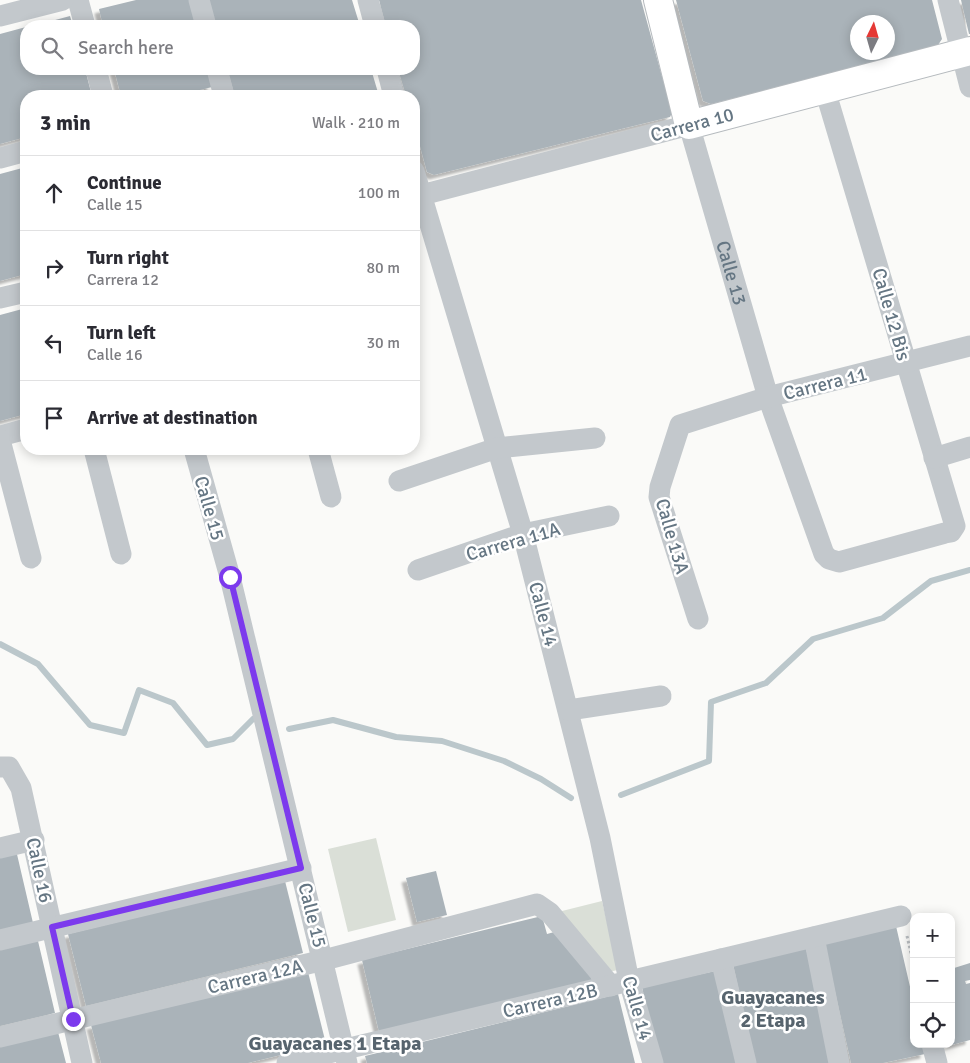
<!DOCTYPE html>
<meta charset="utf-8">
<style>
:root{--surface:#fff;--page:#f7f7f7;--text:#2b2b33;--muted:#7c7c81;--line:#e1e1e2}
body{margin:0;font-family:Signika,sans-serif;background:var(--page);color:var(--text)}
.controls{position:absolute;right:15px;bottom:15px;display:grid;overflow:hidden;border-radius:10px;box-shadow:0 2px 12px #0003}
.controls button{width:45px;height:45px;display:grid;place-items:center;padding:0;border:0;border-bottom:1px solid var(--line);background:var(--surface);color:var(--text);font:25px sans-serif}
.compass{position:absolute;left:850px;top:15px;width:45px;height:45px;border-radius:50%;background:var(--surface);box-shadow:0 2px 12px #0003;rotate:5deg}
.stop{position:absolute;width:15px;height:15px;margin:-11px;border:4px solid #7c3aed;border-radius:50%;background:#fff}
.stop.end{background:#7c3aed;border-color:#fff;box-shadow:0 1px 5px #0008}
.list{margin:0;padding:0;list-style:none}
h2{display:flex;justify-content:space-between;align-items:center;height:65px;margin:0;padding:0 20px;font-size:21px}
h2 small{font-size:16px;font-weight:400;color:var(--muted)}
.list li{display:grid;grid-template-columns:32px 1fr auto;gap:15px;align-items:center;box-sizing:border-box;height:75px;padding:0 20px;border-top:1px solid var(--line)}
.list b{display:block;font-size:19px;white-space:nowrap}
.list p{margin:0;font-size:16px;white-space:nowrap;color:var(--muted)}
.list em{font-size:16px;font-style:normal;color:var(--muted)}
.icon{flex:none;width:28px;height:28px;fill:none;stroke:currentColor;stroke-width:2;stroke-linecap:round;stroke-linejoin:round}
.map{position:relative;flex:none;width:970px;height:1063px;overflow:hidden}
.search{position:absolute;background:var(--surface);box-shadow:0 2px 12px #0003;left:20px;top:20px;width:400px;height:55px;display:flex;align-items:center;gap:12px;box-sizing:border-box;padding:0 18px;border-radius:20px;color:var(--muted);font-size:19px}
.panel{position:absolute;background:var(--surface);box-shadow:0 2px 12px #0003;left:20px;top:90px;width:400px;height:365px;border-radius:20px}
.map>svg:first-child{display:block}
</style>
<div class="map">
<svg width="970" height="1063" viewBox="0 0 970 1063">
<defs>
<filter id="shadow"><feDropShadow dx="-4.5" dy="4.5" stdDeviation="1" flood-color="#0004"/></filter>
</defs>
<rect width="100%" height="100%" fill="#fafaf8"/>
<path fill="#dadfd7" d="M376 838 396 920 348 932 328 849Z
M602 901 618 970 608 972 558 912Z"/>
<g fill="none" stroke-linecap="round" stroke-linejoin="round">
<path stroke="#bbc7cb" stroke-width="6" d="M0 644 38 664 90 725 124 733 139 690 173 703 207 745 233 739 253 719
M289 729 333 720 396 737 442 741 504 761 541 779 571 798
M621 795 709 761 711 702 766 683 813 639 883 618 931 581 970 570"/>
</g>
<path fill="#aab3b9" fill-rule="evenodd" filter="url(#shadow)" d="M136 0H189L196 26H103L99 9Z
M209 0H352L360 26H216Z
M379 0H641L672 113 670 117 434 175 427 172 414 124V96H406L398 69H414V26H386Z
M676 0H932L942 39 938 45 711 104 703 101ZM858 22H888V52H858Z
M961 0H970V34H969Z
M70 16 73 26H33Z
M26 27V69H85L92 96H26V137L0 144V34Z
M114 69H207L212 87 176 96H121Z
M227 69H371L379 96H235Z
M26 167V274L0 281V174Z
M26 308V414L0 421V315Z
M16 850 33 923 0 930V854Z
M436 871 447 915 417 922 406 878Z
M285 881 303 953 86 1006 68 934Z
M542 916 547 934 558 931 587 963 592 980 379 1032 362 960Z
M896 926 914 1004V1044H923L925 1054 883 1063H851L824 942Z
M38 941 55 1013 0 1026V949Z
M806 948 832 1063H755L733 964Z
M970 963V980L965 981 966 984 970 983V1040L944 1047 943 1044H951V969Z
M715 971 736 1063H659L642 987Z
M308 972 326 1044 248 1063H101L91 1025Z
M618 994 635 1063H367L365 1056Z
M58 1032 66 1063H0V1045Z"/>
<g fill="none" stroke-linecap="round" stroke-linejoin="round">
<defs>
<path id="major" d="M658 0 689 125 970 51"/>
</defs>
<use href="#major" stroke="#b5babe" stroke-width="30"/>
<path stroke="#bbbfc2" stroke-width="3" stroke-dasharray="2.5 2.5" stroke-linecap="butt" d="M907 936 914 966"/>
<g stroke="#c3c8cc" stroke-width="21">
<path d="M78 0 85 26"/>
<path d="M199 0 206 26"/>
<path d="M368 0 375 26"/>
<path d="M948 0 970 87"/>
<path d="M0 16 63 0"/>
<path d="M96 69 103 96"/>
<path d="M217 69 224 96"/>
<path d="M387 69 394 96"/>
<path d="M0 158 26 151"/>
<path d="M414 171 523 534 600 838 629 981 653 1063"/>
<path id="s1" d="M414 197 689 125 768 397 824 554 829 559 839 562 945 533 951 532 955 526 825 90"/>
<path d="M0 298 26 292"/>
<path d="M0 436 26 429"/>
<path d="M0 440 31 558"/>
<path d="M94 449 121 554"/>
<path d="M194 449 230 577 347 1063"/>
<path d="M318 449 331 497"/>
<path d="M934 458 970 447"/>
<path d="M399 481 497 448 595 438"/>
<path d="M418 570 523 534 609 516"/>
<path d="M698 619 659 497 660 487 680 425 768 397 970 346"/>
<path d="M569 710 661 696"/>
<path d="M0 767H9L21 788 82 1063"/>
<path d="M0 848 34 840"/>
<path d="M814 937 839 1063"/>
<path d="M0 940 301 868"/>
<path d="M721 959 746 1063"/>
<path d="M0 1037 324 960 537 904 550 913 611 986"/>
<path d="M932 1044 937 1063"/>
<path d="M287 1063 901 916"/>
</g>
<use href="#major" stroke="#fff" stroke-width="28"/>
</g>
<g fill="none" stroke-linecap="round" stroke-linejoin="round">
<path stroke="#7c3aed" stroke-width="6" d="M73 1019 52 927 301 868 230 577"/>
</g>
<g text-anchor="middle" stroke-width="5" stroke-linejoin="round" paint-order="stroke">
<g font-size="19" fill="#657683" stroke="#fff">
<text transform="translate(692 124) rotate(-15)" y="7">Carrera 10</text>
<text dy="7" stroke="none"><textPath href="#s1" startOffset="438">Calle 13</textPath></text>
<text transform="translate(892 314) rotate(74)" y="7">Calle 12 Bis</text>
<text transform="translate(825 383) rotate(-14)" y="7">Carrera 11</text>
<text transform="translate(210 508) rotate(74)" y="7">Calle 15</text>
<text transform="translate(673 536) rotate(74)" y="7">Calle 13A</text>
<text transform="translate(513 541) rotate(-16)" y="7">Carrera 11A</text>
<text transform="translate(544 614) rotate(75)" y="7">Calle 14</text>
<text transform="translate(40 870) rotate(78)" y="7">Calle 16</text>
<text transform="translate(313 915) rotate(76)" y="7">Calle 15</text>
<text transform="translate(255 976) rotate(-13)" y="7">Carrera 12A</text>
<text transform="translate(550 1000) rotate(-13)" y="7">Carrera 12B</text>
<text transform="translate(638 1008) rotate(74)" y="7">Calle 14</text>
</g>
<g font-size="20" font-weight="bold" fill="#57646e" stroke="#fff">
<text x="773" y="1004">Guayacanes<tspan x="773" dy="23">2 Etapa</tspan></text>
<text x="335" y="1050">Guayacanes 1 Etapa</text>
</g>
</g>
</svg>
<div class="controls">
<button>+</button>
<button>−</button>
<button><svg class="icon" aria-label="locate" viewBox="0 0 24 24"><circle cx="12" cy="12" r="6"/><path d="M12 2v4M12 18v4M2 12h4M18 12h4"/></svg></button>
</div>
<svg class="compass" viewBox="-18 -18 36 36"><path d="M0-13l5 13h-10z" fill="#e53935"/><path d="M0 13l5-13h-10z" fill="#7c7c81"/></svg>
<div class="stop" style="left:230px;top:577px"></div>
<div class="stop end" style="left:73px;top:1019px"></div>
<div class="search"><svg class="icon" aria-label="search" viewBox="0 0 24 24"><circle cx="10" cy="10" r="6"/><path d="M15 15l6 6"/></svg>Search here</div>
<section class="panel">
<h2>3 min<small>Walk · 210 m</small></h2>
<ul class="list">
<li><svg class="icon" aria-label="ahead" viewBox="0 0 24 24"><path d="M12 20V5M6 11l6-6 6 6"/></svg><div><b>Continue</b><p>Calle 15</p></div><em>100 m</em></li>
<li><svg class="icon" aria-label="right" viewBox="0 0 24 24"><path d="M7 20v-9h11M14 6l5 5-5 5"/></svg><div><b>Turn right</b><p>Carrera 12</p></div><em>80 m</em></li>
<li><svg class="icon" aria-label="left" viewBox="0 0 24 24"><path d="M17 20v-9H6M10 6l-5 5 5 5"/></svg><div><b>Turn left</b><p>Calle 16</p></div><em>30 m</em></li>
<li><svg class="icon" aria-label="arrive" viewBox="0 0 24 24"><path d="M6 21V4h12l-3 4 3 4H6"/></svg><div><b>Arrive at destination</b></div></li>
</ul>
</section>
</div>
